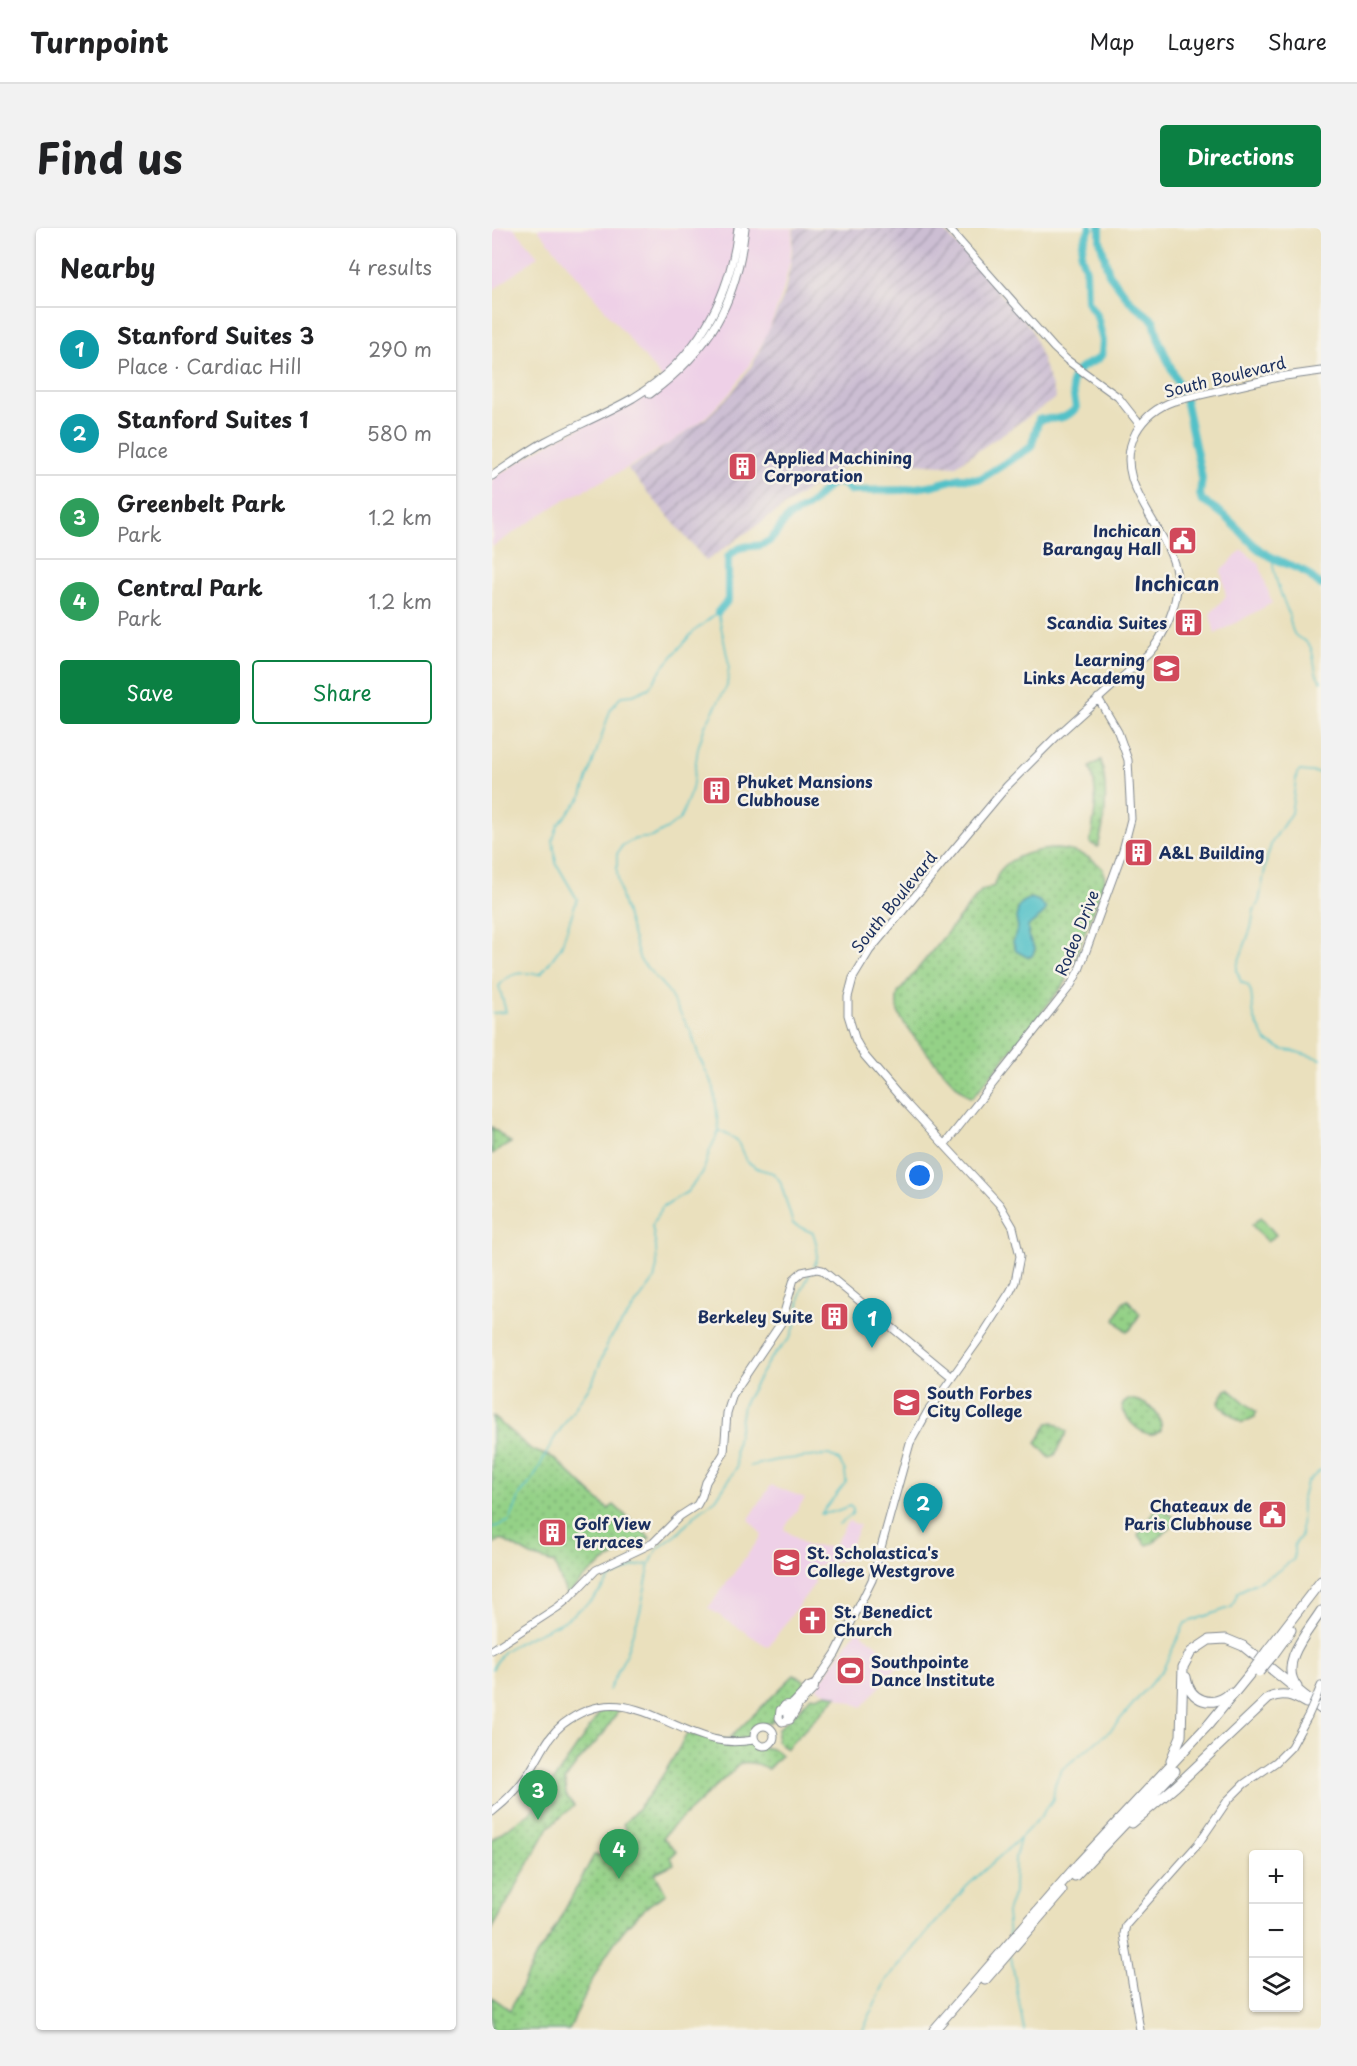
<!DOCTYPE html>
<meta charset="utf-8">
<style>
:root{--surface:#fff;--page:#f2f2f2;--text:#202124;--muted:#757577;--line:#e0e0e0;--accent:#0b8043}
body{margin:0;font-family:"Playpen Sans",sans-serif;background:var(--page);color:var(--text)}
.controls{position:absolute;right:18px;bottom:18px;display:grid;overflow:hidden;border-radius:6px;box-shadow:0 2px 4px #0004}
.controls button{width:54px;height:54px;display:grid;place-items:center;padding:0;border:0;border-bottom:2px solid var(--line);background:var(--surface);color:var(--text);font:30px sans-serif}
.you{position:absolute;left:428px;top:948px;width:21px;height:21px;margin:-15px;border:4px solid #fff;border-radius:50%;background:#1a73e8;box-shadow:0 0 0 9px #1a73e833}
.badge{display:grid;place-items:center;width:39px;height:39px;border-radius:50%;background:var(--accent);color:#fff;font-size:20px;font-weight:700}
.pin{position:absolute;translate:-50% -50px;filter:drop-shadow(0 2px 3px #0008)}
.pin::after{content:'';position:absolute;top:32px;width:21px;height:18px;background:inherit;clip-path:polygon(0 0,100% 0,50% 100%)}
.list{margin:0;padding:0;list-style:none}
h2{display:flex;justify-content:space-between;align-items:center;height:78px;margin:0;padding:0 24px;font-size:26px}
h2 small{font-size:20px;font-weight:400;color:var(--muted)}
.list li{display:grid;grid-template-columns:39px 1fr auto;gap:18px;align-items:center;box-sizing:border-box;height:84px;padding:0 24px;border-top:2px solid var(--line)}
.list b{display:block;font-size:22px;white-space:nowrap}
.list p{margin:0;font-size:20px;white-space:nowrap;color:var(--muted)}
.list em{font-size:20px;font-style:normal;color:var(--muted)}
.actions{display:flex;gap:12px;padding:18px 24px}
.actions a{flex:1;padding:14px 0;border:2px solid var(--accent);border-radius:6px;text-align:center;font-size:21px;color:var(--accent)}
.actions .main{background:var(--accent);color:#fff}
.icon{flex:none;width:33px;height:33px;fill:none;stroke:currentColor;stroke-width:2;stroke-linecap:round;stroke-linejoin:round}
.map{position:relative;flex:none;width:829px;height:1802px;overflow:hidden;border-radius:6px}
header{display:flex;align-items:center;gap:36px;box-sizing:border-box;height:84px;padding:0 30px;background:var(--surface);border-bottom:2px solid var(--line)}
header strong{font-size:28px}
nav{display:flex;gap:33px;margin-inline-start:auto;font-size:21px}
.intro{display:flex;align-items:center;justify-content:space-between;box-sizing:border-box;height:144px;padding:0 36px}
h1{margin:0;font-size:42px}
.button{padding:15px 27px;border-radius:6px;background:var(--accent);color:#fff;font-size:21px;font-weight:700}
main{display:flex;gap:36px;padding:0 36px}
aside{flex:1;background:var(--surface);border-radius:6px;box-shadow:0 2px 4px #0004}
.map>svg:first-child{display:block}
</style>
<header>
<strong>Turnpoint</strong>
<nav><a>Map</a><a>Layers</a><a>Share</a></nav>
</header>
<div class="intro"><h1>Find us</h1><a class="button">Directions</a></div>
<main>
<aside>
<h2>Nearby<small>4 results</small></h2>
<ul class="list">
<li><span class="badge" style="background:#0f9aa8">1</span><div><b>Stanford Suites 3</b><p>Place · Cardiac Hill</p></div><em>290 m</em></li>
<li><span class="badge" style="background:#0f9aa8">2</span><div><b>Stanford Suites 1</b><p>Place</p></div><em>580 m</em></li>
<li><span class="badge" style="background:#2e9e5b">3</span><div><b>Greenbelt Park</b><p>Park</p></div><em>1.2 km</em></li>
<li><span class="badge" style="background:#2e9e5b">4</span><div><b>Central Park</b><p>Park</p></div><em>1.2 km</em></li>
</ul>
<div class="actions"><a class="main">Save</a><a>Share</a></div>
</aside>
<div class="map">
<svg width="829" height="1802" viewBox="0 0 829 1802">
<defs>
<pattern id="industrial-furrows" width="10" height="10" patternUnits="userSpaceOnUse" patternTransform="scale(1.5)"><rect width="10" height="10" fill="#ccbed3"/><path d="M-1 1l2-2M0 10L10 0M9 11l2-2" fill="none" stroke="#a59bae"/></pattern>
<pattern id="grass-dots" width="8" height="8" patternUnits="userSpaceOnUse" patternTransform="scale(1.5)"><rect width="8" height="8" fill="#94d187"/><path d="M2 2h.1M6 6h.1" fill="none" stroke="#78aa72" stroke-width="1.8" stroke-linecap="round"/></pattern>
</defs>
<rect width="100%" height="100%" fill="#f7f3e8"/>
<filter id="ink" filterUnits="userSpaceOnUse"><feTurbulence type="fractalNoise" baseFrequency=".0167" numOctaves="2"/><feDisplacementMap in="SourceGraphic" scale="12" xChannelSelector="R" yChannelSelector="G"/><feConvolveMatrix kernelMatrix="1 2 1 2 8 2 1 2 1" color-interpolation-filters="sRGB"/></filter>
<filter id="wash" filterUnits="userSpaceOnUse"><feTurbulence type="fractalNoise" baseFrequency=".008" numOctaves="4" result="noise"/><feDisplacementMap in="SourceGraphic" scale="24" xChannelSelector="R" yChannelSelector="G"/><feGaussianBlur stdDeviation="1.35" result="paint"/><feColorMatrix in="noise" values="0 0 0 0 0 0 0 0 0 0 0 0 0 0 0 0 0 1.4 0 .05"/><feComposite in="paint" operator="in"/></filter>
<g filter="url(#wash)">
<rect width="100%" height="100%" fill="#eae0bd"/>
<path fill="#eed0e7" d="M0 0H22L46 28 0 63Z
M45 0H301L298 33 290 67 275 106 259 135 238 165 212 191 181 213 135 240 67 275 0 319V251L59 214 149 170 172 153Z
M750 322 767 335 780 375 723 406 718 386 734 368 729 342Z
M279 1257 313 1270 292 1301 315 1318 341 1319 356 1293 368 1297 356 1323 357 1330 319 1339 323 1355 276 1419 216 1380 270 1307 257 1291Z
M365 1401 408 1436 370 1479 324 1460Z"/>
<path fill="url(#industrial-furrows)" d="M302 0H450L539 100 564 170 463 238 360 231 214 333 136 241 180 214 213 191 239 166 261 136 292 68 299 34Z"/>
<path fill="url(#grass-dots)" stroke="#588072" stroke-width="1.5" d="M609 532C616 562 615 589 606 619L598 615C603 587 607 565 598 539Z
M565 621C582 622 599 628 611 641L613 651 574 754 481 869H478C465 862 415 803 408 788 404 781 404 773 406 765L489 663 502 658C504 653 504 648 507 644 519 627 546 621 565 621Z
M0 899 19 915 0 926Z
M636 1072 648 1086 638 1102 634 1103 623 1092 630 1075Z
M737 1161 764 1184 763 1189 750 1195 728 1178 727 1173 734 1162Z
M636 1171C652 1172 671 1184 669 1202 655 1215 633 1193 630 1178L632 1174Z
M0 1188 40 1222 62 1230 116 1281 122 1277 158 1310C125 1326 99 1338 75 1368L62 1335 39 1328 9 1311 0 1318Z
M562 1194 575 1204 563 1227 558 1230 544 1215 556 1195Z
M665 1278H668L686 1293 661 1315 655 1317 646 1307Z
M302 1447 311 1451 314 1458 279 1494 264 1498 257 1510 236 1512Z
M335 1465 345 1468 294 1521 284 1513 286 1501 306 1483 319 1468 325 1469Z
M120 1479 127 1482 112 1505 86 1534 73 1552 74 1567 82 1578 57 1599 0 1702V1611L37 1585 47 1574 111 1480Z
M195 1506 260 1515C271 1522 280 1517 289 1527L276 1541C267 1536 259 1533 249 1535L175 1604 171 1610 185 1623 179 1629 182 1636 163 1645 174 1666C124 1693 99 1753 77 1802H0V1769L18 1782 44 1728 58 1709 102 1627C111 1628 117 1626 126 1625L129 1623V1615L135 1607 131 1596C159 1570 177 1538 195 1506Z"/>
<path fill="#94d187" stroke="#588072" stroke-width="1.5" d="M769 989 784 1007 775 1014 760 997Z"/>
<path fill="#53c1c8" stroke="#377893" stroke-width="1.5" d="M539 670 547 673 554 681C551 691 541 691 536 699V708L543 721 540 728 535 729 524 723 521 714 526 699 524 690 527 678 532 673Z"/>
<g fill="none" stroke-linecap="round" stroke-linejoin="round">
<path stroke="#53c1c8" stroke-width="1.5" d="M780 330C782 350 789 366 796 384 799 391 798 401 803 407 808 412 814 412 818 418 824 429 820 444 829 453
M829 545 808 543 805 545 799 585 780 614 775 630 767 674 762 682 759 700 745 738V743L749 754 756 757 759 764 762 790 774 813 792 822 801 823 829 831
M0 785 14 784 7 758C20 742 30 745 49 746L69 719 85 671 64 635 61 612 66 597 89 570 118 483 129 468 141 467 157 460 172 438 201 404 226 384 237 437 235 458 213 498 206 520 200 561 188 591 175 601 160 609 143 611 130 618 125 626V645L129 669 148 732 175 762 199 804 207 829 222 860 227 903 218 922 211 944 195 964 170 979 160 998 164 1019 165 1038 162 1052 117 1112 101 1153 62 1211 41 1251 28 1267 18 1293 0 1300
M228 903 245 912 254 933 267 941 281 945 288 953 301 996 321 1005C325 1016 328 1027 322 1038
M258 1238 285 1232 337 1227 347 1232 353 1243 354 1254 329 1286 341 1284 358 1278 361 1281 360 1286 347 1296
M0 1441 11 1424 23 1416 72 1393 100 1372 119 1350 141 1339 157 1336
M117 1462 133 1428 148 1384 158 1336 165 1321 186 1306 203 1287 224 1271 245 1239 243 1224 251 1177 277 1132 298 1110 304 1096 309 1064 318 1045
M517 1709 515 1684 522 1664 523 1630 528 1611
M519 1729 532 1802
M371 1802 393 1754 475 1658 528 1610 550 1587 561 1571 563 1556 569 1542 619 1502 671 1441 693 1395 740 1379 746 1364 783 1345 802 1331V1317L809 1308 810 1270 814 1255 829 1242"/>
<path stroke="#53c1c8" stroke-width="8" d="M608 0V12L617 46 638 73 662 93 667 113 693 171 710 250 708 266 710 273C738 288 743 299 764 319 778 332 799 336 815 345 820 349 823 354 829 357
M226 384 236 372V329C255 310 262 324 277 313 285 307 288 297 295 291 300 285 309 283 315 279 325 271 332 260 343 254L351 256 359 263 410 262 442 257 468 250 488 251 539 219 547 191C562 191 574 192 584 180L580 156 582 146 592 138 606 131 610 126 611 113 605 88 595 73 594 42 589 27 591 15 598 0"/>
</g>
</g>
<g filter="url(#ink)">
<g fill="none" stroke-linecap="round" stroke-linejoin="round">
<defs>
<path id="secondary" d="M456 0 562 120 575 132 626 169 648 197
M158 166C218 122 245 74 253 0
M0 248C18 236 36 223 54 213 83 198 113 186 141 170 204 132 238 72 246 0
M453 916 579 757 587 742 631 622 639 591 636 532 626 504 606 470
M0 1422 66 1379 77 1370 104 1342 161 1315 188 1288 205 1277 210 1268 214 1254 232 1225 235 1185 241 1166 289 1095 302 1051 310 1044 325 1041 330 1042 460 1149
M824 1470 829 1458
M300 1476 293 1477 288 1482 287 1490 290 1494 298 1492 305 1481
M293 1484 316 1459 323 1456
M296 1488 322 1461 323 1456 344 1425 380 1352 418 1215 436 1183 493 1103 518 1064 523 1054 528 1028 521 999 508 977 408 869 372 827 364 813 356 787V769L361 750 378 722 515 558 566 507 656 426C673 408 687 374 685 350 680 300 616 257 644 204 653 188 665 179 682 173L786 149 829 143
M262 1508a10 10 0 1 1 20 0a10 10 0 1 1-20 0Z
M0 1584C15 1572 30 1557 40 1540 50 1524 56 1508 71 1496 128 1452 167 1498 221 1511 235 1515 249 1514 262 1512
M648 1802 632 1706 634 1697 706 1616 736 1572 752 1556 784 1534 799 1519 816 1488"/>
<path id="highway" d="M775 1423 829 1353
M781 1427 799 1402
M694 1449C697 1473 721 1481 738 1465
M805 1459C786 1435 816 1404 829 1383
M679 1532 689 1508 691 1439 699 1424 717 1412 734 1411 751 1418 829 1481
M640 1595 684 1558 777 1470C792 1463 801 1468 814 1475
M583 1648 683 1543
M493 1752 570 1663
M442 1802 587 1635 717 1496 761 1442"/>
</defs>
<use href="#secondary" stroke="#82888e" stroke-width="9"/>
<use href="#highway" stroke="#82888e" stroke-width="11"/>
<use href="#secondary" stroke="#fff" stroke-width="7"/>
<use href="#highway" stroke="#fff" stroke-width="9"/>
<defs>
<path id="secondary-bridge" d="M816 1488 824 1470"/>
<path id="highway-bridge" d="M761 1442 775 1423
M767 1444 781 1427"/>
</defs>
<use href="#secondary-bridge" stroke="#82888e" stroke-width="9" stroke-linecap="butt"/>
<use href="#highway-bridge" stroke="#82888e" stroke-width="11" stroke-linecap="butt"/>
<use href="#secondary-bridge" stroke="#fff" stroke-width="7"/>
<use href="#highway-bridge" stroke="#fff" stroke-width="9"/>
</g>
</g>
<defs>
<symbol id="building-square" viewBox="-11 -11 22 22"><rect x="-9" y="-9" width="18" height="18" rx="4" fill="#d1495b" stroke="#f7f3e8"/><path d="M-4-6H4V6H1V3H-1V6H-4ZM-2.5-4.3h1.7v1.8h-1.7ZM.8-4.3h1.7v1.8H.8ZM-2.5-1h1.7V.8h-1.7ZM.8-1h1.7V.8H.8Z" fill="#fff"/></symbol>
<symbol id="civic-square" viewBox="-11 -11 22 22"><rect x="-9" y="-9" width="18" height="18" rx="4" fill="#d1495b" stroke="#f7f3e8"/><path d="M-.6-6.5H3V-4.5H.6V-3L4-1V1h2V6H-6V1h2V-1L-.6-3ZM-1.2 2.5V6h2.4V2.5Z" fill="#fff"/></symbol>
<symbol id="school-square" viewBox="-11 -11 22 22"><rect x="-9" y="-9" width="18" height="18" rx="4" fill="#d1495b" stroke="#f7f3e8"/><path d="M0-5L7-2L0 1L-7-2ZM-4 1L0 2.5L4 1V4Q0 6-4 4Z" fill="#fff"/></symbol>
<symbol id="university-square" viewBox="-11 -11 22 22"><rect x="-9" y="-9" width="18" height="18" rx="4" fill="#d1495b" stroke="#f7f3e8"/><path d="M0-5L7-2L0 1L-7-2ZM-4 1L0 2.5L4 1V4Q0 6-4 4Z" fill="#fff"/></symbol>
<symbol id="church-square" viewBox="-11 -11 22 22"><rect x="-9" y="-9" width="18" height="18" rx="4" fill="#d1495b" stroke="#f7f3e8"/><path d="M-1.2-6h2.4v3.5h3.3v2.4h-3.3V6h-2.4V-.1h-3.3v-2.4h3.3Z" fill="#fff"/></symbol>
<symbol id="stadium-square" viewBox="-11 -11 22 22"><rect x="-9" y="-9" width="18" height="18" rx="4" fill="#d1495b" stroke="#f7f3e8"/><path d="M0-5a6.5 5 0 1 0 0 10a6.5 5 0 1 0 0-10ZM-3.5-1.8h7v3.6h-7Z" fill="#fff"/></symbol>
</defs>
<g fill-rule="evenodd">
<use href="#building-square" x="234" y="222" width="33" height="33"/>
<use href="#civic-square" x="674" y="296" width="33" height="33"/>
<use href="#building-square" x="680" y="378" width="33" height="33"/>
<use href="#school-square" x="658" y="424" width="33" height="33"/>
<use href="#building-square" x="208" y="546" width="33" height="33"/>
<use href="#building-square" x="630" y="608" width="33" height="33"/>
<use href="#building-square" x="326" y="1072" width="33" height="33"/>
<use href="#school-square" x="398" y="1158" width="33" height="33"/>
<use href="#civic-square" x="764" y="1270" width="33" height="33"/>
<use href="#building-square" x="44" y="1288" width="33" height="33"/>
<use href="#university-square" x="278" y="1318" width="33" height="33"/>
<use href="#church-square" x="304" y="1376" width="33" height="33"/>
<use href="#stadium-square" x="342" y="1426" width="33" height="33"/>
</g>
<g text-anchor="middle" stroke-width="5" stroke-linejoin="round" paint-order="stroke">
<g font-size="16" fill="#1b2f5e" stroke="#f7f3e8">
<text transform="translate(733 149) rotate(-14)" y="6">South Boulevard</text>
<text transform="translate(402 674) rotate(-51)" y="6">South Boulevard</text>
<text transform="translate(585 705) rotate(-68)" y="6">Rodeo Drive</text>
</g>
<g font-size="16" font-weight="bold" fill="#1b2f5e" stroke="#f7f3e8" text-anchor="start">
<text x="272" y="236">Applied Machining<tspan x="272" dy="18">Corporation</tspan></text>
<text x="669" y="309" text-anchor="end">Inchican<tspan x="669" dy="18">Barangay Hall</tspan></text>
<text x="675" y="401" text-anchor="end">Scandia Suites</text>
<text x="653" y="438" text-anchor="end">Learning<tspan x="653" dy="18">Links Academy</tspan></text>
<text x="245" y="560">Phuket Mansions<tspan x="245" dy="18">Clubhouse</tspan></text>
<text x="667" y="631">A&amp;L Building</text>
<text x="321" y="1095" text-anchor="end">Berkeley Suite</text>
<text x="435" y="1171">South Forbes<tspan x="435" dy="18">City College</tspan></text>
<text x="760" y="1284" text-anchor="end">Chateaux de<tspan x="760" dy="18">Paris Clubhouse</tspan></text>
<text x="82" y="1302">Golf View<tspan x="82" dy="18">Terraces</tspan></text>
<text x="315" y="1331">St. Scholastica's<tspan x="315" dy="18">College Westgrove</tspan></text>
<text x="342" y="1390">St. Benedict<tspan x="342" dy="18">Church</tspan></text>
<text x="379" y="1440">Southpointe<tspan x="379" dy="18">Dance Institute</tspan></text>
</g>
<g font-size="20" font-weight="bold" fill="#1b2f5e" stroke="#f7f3e8">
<text x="685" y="363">Inchican</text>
</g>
</g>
</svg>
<div class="controls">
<button>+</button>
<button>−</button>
<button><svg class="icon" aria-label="layers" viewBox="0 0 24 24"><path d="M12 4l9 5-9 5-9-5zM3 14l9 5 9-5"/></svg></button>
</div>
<div class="you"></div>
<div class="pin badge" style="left:380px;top:1120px;background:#0f9aa8">1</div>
<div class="pin badge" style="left:431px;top:1305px;background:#0f9aa8">2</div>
<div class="pin badge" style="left:46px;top:1592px;background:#2e9e5b">3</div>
<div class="pin badge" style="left:127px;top:1651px;background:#2e9e5b">4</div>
</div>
</main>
